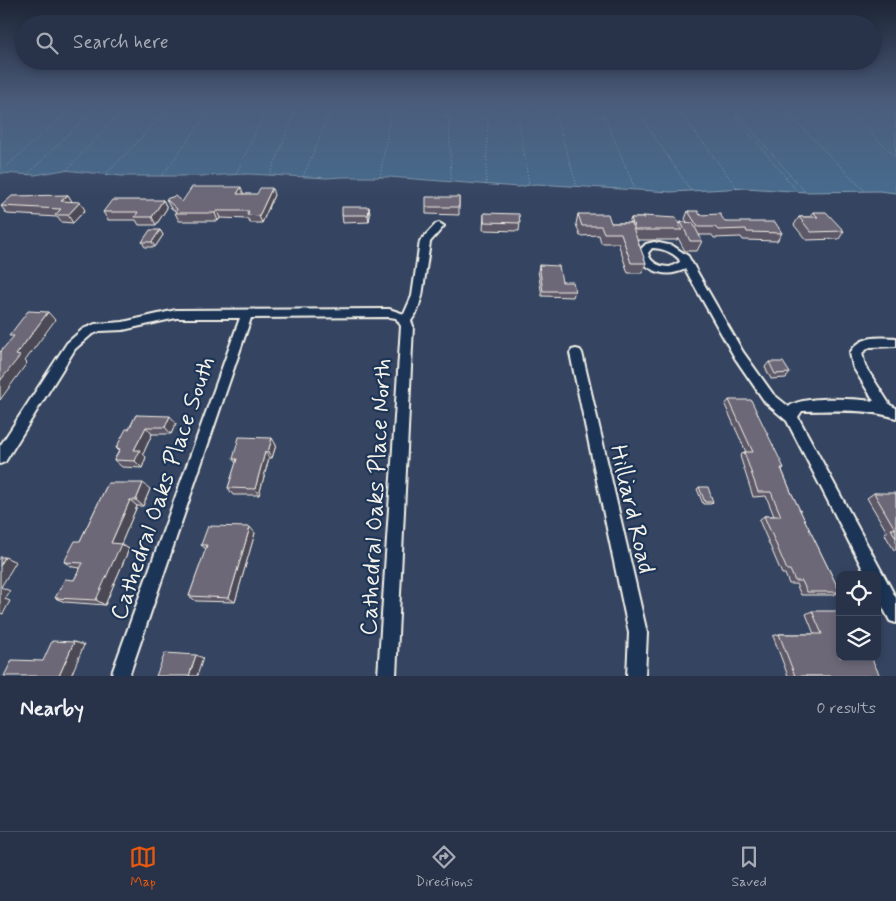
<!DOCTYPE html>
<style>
:root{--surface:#283349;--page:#343f53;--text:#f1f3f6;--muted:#a5aab4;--line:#444e61;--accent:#ea580c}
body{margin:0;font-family:Mynerve,sans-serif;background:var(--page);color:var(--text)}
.controls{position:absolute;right:15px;bottom:15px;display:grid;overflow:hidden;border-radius:10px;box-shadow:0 2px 8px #0003}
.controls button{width:45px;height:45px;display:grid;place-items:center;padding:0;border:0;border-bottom:1px solid var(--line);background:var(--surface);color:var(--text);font:25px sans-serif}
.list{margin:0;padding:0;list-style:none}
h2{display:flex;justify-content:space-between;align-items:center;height:65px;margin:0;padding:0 20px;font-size:21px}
h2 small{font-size:16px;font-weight:400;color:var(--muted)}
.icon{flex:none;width:28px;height:28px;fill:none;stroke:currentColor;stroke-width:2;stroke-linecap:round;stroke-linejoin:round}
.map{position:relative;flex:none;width:896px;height:676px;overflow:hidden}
.search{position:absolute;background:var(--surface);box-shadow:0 2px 8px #0003;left:15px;right:15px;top:15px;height:55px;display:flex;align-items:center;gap:12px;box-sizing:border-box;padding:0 18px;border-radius:28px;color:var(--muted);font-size:19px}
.sheet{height:155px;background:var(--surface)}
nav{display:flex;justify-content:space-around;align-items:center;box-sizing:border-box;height:70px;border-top:1px solid var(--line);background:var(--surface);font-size:14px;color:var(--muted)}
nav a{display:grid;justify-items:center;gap:2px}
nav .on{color:var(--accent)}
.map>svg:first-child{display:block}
</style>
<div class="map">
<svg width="896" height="676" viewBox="0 0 896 676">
<rect width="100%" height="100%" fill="#354461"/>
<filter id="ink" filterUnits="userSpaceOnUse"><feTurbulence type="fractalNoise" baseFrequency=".02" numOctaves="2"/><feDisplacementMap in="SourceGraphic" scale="10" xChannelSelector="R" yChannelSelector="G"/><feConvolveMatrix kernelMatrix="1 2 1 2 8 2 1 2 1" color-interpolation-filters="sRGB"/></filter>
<g filter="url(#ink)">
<path fill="#476c8e" stroke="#8ca1b2" d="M0 103H896V193L879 191 806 192 746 188 671 192 536 184 518 187 389 177H342L327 178 248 174 201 176H121L64 170 35 175 0 173Z"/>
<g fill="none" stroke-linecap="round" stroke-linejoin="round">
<defs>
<path id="minor" d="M439 223 444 226 430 242 422 296 417 312 411 321 413 326 396 676H378L401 326 396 318 389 317 251 318 129 676H111L240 318H176L123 330 100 331 91 335 75 349 5 462 0 464V446L67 343 83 329 95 324 123 322 176 310 389 309 404 314 412 296 420 241 436 224Z
M654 242 673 246 688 256 743 352 773 394 789 407C800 395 857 399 874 401L853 367 850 353C860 335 878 337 896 338V346L870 347 862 353 865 366 890 405 896 408V418C865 408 835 411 802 411L798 417 896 598V623L890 621 877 596V575H866L787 421 765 402 735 358 685 269C668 278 649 273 639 257L640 250 646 244ZM652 248C662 248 672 252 679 259L680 262 670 267C660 267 650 263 648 253Z
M576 349 580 350 582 353 647 633 645 676H627L629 633 570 353 572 350Z"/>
</defs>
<use href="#minor" stroke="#f4f1e8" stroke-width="4"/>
<path stroke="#f4f1e8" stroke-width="1" stroke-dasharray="0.5 2.5" stroke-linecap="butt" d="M297 107H302
M735 111 805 192
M785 111 864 190
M680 112 738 189
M446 114 447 118H449L451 181
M640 115 691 191
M0 116 20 103
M599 116 605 117 635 189
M556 117 577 186
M736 117 797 191
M855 119 896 157
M519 121 529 185
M66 171 129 103
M0 172 78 103
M236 174 270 103
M27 175 100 103
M105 175 175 103
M270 175 299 103
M162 176 215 103
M303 177 331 110
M380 177 392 106
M486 185 488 118"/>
<use href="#minor" fill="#1d3557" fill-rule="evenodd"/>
</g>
<path fill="#5d5967" stroke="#f4f1e8" d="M243 194 274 195 262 223H250L248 219 220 218 218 221H179L175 213 176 212 170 207 166 199 182 202Z
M68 195 72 202 85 210 73 223 61 222 57 217 7 214 1 206Z
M459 197V215L426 214V207Z
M163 200 167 208 156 225H139L136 220H108L103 212Z
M369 207 370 215 369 222 343 223 342 215Z
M688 211 725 222 782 233 777 241 743 240 741 237 714 238 712 235H699L702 241 697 251H685L678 238 677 240H637L646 263 642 273H628L618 243H601L599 235 580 236 576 224 578 214 611 223H629L631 218H642L643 216 680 225 681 222H687L685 219Z
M813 212 844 231 839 239 806 240 794 225 799 217H810Z
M484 213 520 223 519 231 483 230Z
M160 230 163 235 155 247H145L142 242Z
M539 265 575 291 573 297 542 296 538 271Z
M769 362 790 373 786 378 771 379 765 367Z
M729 400 784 468 782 470 791 492 840 592 833 595H801L796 584H789L785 574H782L759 520 764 516H774L766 496 753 497 740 456 744 452H746L725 405Z
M136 415 176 423 171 434H152L143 454 146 457 142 468 122 467 114 460 119 451 116 448 129 429Z
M276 445 272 458H269L259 495H233L228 488 236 463 233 459Z
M108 483 150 489 143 506H137L121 544 129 549 105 605 65 602 55 598 74 580 80 568 73 567 64 562 80 541Z
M699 487 713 502 711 504H703L697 489Z
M874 493 896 495V550H894L884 533 887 532 867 498Z
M255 533 235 602 196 601 189 596 206 549 201 545Z
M812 611 880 676H788L773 636 779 634H814L806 614Z"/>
<path fill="#4c4854" stroke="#f4f1e8" d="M241 187 244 195 237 194Z
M272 188 274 195 262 223 259 216Z
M68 195 73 203 61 201Z
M163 200 167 208 156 225 152 217Z
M80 202 85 210 73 223 68 215Z
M369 207 370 215 369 222 368 215Z
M217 211 220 218 218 221 215 213Z
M160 230 163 235 155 247 152 242Z
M48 312 55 320 25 361 27 363 0 400V381L16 355Z
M170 416 176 423 171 434 165 427Z
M146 427 152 434 143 454 146 457 142 468 135 461 134 450Z
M272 438 276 445 272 458 268 452Z
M265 452 269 458 259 495 255 489Z
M143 483 150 489 143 506 136 500Z
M130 500 137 506 121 544 129 549 105 605 96 600 111 543Z
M250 527 255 533 235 602 229 598Z
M5 557 16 562 1 587 10 591 5 599 10 601 3 614 0 613V566Z
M74 642 84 645 71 676H59Z
M196 655 203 658 197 676H189Z"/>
<path fill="#6c6778" stroke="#f4f1e8" d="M192 187H241L237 194H257L260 188H272L259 216 247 215 249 211H217L215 213H175L177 209 166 199 175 196 182 202Z
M68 195 61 201 80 202 68 215H55L61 209 1 206 12 196Z
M426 197H459V207H426Z
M112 200H163L152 217H135L138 212H103Z
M342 207H369L368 215H342Z
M688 211H698L700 215 720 214 725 222H775L782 233 747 232 746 229 718 230 715 227H698Z
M813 212H826L844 231 811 232 799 217H818Z
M484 213 519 214 520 223 484 222Z
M578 214H608L611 223H631L646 263H631L621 233H604L601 226H582Z
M643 216 676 218 682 230H635L631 218H644Z
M681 222 693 223 702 241H690Z
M150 230H160L152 242H142Z
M539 265 559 266 562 282H573L575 291H543Z
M28 311 48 312 16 355 20 356 0 381V352L14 336H9Z
M769 362H783L790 373 775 374Z
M729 400H751L784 468H781L791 492 840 592H807L802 581H795L790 570H787L764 516H781L771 492H758L744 452H753Z
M136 415 170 416 165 427H146L134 450H140L135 461 114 460 120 449 116 448 126 429H129Z
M239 437 272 438 268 452H265L255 489 228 488 237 459H233Z
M108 483H143L136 500H130L111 543 121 544 96 600 55 598 65 579 74 580 83 563 64 562 75 541H80Z
M699 487H708L713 502H705Z
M874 493H895L896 495V538L891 529H895Z
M208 526 250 527 229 598 189 596 207 545H201Z
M0 557H5L0 566Z
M812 611H840V657H871L880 676H795L779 634H822Z
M52 641 74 642 59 676H4L12 660 43 661Z
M165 653 196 655 189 676H156Z"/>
</g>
<linearGradient id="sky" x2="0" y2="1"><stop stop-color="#1d2535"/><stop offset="0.52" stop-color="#4b5c7b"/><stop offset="1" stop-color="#4b5c7b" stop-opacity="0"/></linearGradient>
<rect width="896" height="197" fill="url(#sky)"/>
<g text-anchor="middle" stroke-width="4.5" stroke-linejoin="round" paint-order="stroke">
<g font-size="24" fill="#f4f1e8" stroke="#1d3557">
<text transform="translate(162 488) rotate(-71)" y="8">Cathedral Oaks Place South</text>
<text transform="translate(375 497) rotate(-87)" y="8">Cathedral Oaks Place North</text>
<text transform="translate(633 509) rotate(77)" y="8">Hilliard Road</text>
</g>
</g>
</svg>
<div class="controls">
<button><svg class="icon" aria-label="locate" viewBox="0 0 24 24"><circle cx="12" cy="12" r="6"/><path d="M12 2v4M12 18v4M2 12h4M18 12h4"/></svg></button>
<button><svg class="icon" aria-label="layers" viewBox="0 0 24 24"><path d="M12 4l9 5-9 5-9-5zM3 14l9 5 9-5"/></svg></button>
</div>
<div class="search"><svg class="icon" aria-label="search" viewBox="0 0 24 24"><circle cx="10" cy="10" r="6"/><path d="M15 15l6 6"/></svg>Search here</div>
</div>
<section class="sheet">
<h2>Nearby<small>0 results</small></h2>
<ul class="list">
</ul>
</section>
<nav>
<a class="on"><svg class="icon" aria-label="map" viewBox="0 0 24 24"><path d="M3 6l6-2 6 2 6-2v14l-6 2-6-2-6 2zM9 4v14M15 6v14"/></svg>Map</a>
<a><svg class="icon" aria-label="directions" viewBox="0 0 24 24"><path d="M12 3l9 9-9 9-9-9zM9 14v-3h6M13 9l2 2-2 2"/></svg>Directions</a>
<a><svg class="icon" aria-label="saved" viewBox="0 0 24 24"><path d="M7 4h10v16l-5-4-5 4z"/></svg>Saved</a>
</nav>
